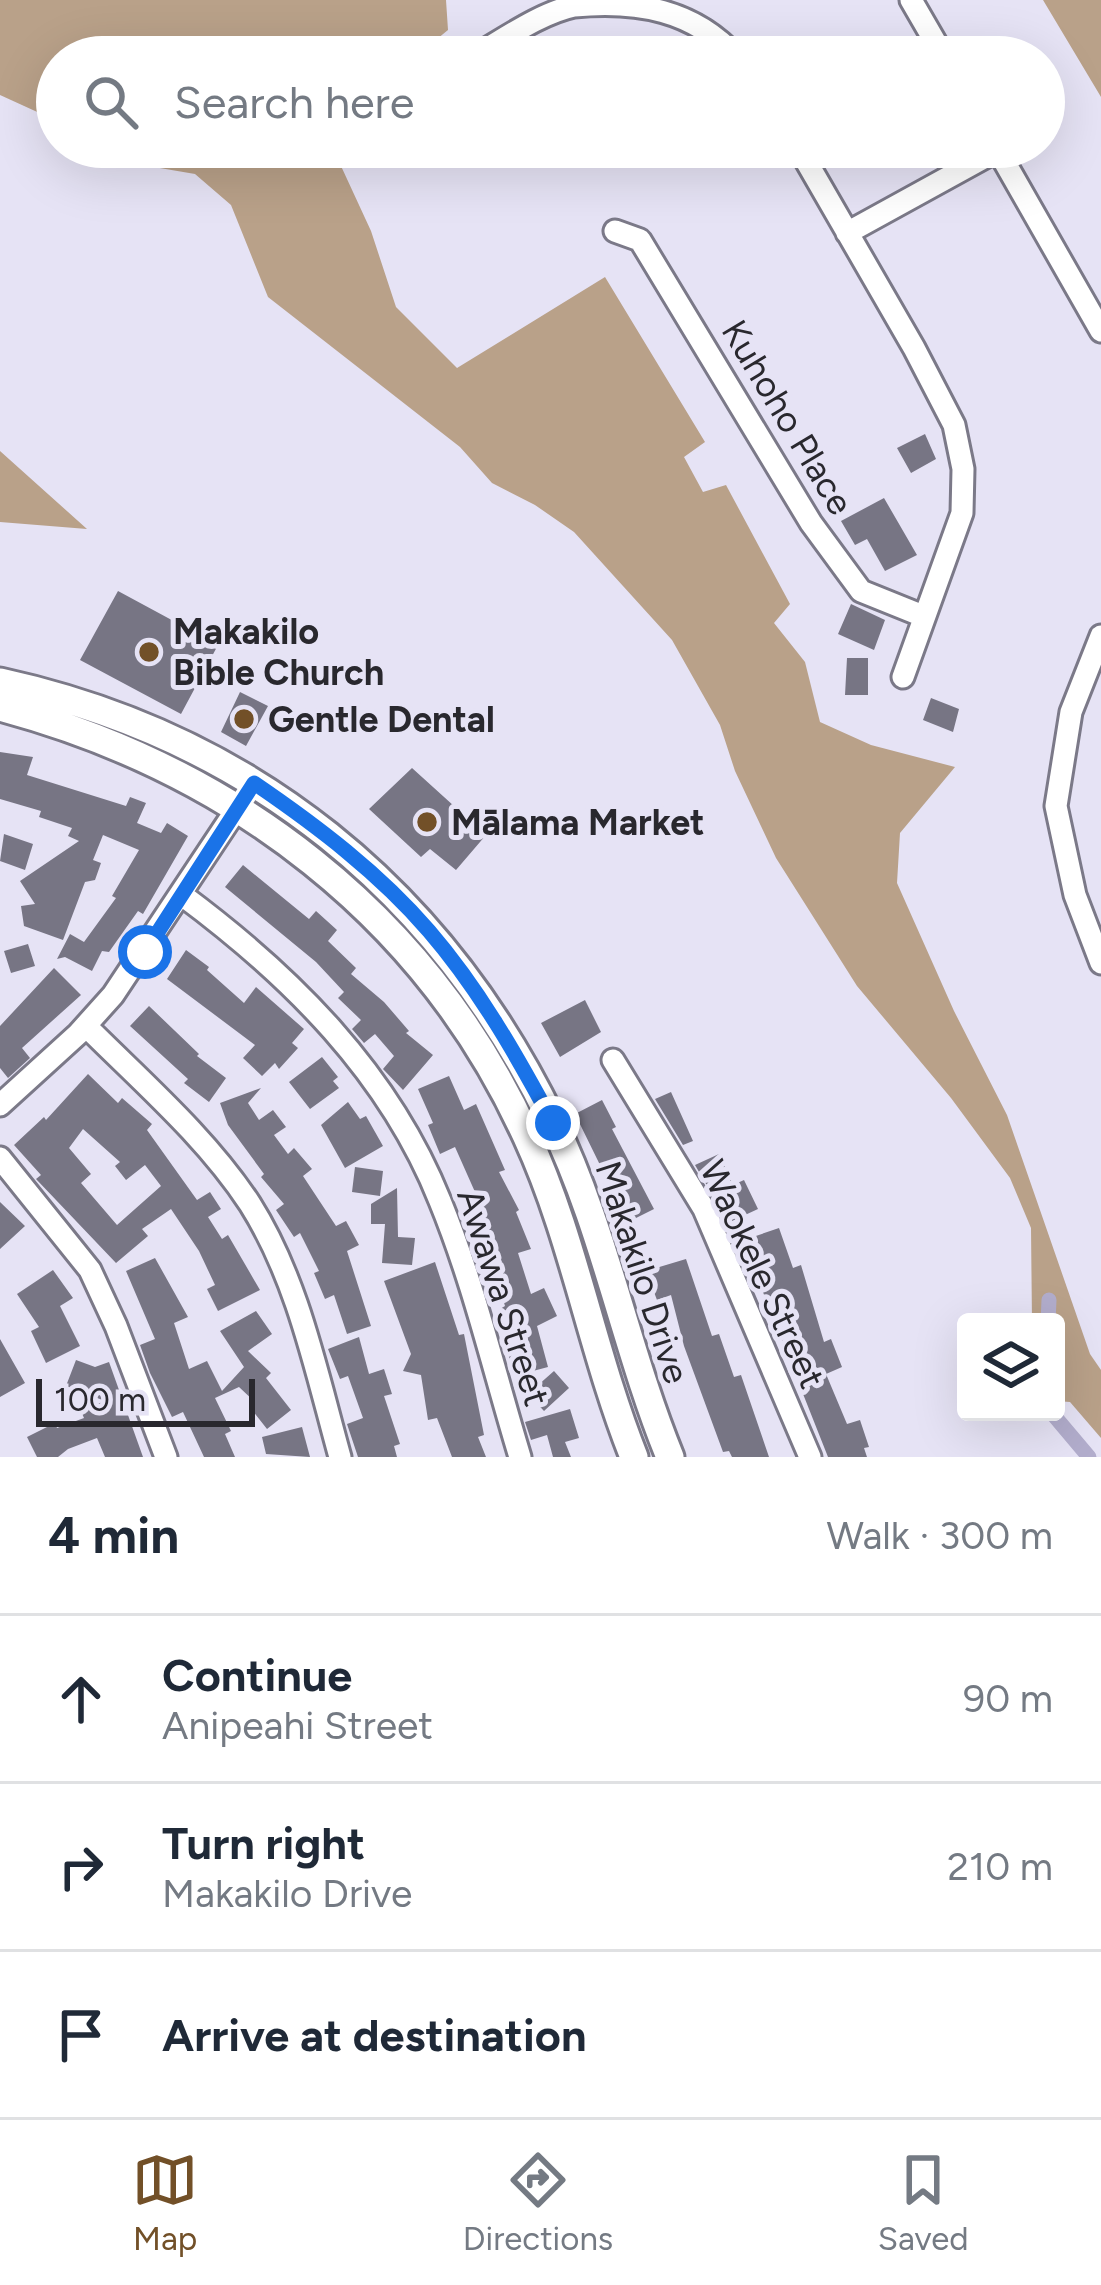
<!DOCTYPE html>
<meta charset="utf-8">
<style>
:root{--surface:#fff;--page:#f2f2f3;--text:#1f2937;--muted:#747a83;--line:#e0e1e3;--accent:#725028}
body{margin:0;font-family:Figtree,sans-serif;background:var(--page);color:var(--text)}
.controls{position:absolute;right:36px;bottom:36px;display:grid;overflow:hidden;border-radius:12px;box-shadow:0 12px 48px #0002}
.controls button{width:108px;height:108px;display:grid;place-items:center;padding:0;border:0;border-bottom:3px solid var(--line);background:var(--surface);color:var(--text);font:60px sans-serif}
.scale{position:absolute;left:36px;bottom:30px;width:219px;box-sizing:border-box;padding-left:12px;border:6px solid #29282e;border-top:0;font-size:33px;line-height:42px;white-space:nowrap;color:#29282e;-webkit-text-stroke:9px #e6e3f5;paint-order:stroke}
.stop{position:absolute;width:36px;height:36px;margin:-27px;border:9px solid #1a73e8;border-radius:50%;background:#fff}
.stop.end{background:#1a73e8;border-color:#fff;box-shadow:0 3px 12px #0008}
.list{margin:0;padding:0;list-style:none}
h2{display:flex;justify-content:space-between;align-items:center;height:156px;margin:0;padding:0 48px;font-size:51px}
h2 small{font-size:39px;font-weight:400;color:var(--muted)}
.list li{display:grid;grid-template-columns:78px 1fr auto;gap:36px;align-items:center;box-sizing:border-box;height:168px;padding:0 48px;border-top:3px solid var(--line)}
.list b{display:block;font-size:45px;white-space:nowrap}
.list p{margin:0;font-size:39px;white-space:nowrap;color:var(--muted)}
.list em{font-size:39px;font-style:normal;color:var(--muted)}
.icon{flex:none;width:66px;height:66px;fill:none;stroke:currentColor;stroke-width:2;stroke-linecap:round;stroke-linejoin:round}
.map{position:relative;flex:none;width:1101px;height:1457px;overflow:hidden}
.search{position:absolute;background:var(--surface);box-shadow:0 12px 48px #0002;left:36px;right:36px;top:36px;height:132px;display:flex;align-items:center;gap:30px;box-sizing:border-box;padding:0 42px;border-radius:66px;color:var(--muted);font-size:45px}
.sheet{height:660px;background:var(--surface)}
nav{display:flex;justify-content:space-around;align-items:center;box-sizing:border-box;height:168px;border-top:3px solid var(--line);background:var(--surface);font-size:33px;color:var(--muted)}
nav a{display:grid;justify-items:center;gap:6px}
nav .on{color:var(--accent)}
.map>svg:first-child{display:block}
</style>
<div class="map">
<svg width="1101" height="1457" viewBox="0 0 1101 1457">
<rect width="100%" height="100%" fill="#e6e3f5"/>
<path fill="#b9a189" d="M0 0H446L448 30 415 57H57V121L0 95Z
M1043 0H1101V97Z
M110 147H339L341 166 371 231 396 307 457 368 605 277 705 442 684 457 703 492 726 485 790 604 774 623 805 662 820 722 871 745 955 767 900 833 897 883 954 1011 1007 1115 1090 1354 1101 1370V1438L1070 1402 1056 1401V1322H1032L1031 1228 1010 1178 951 1098 857 986 776 858 735 771 720 725 672 640 574 532 535 505 492 483 460 447 268 297 231 205 195 174 148 166Z
M0 451 87 529 0 522Z"/>
<g fill="none" stroke-linecap="round" stroke-linejoin="round">
<path stroke="#b2adcc" stroke-width="15" d="M1048 1322 1049 1300
M1051 1412 1089 1457"/>
</g>
<path fill="#777584" fill-rule="evenodd" d="M925 434 936 459 911 473 897 448Z
M884 498 917 555 885 571 867 539 855 545 841 521Z
M118 591 218 645 181 714 80 660Z
M851 604 885 620 874 650 838 634Z
M847 658H868V695H845Z
M240 692 268 706 246 746 221 732Z
M931 698 959 709 953 732 923 720Z
M0 752 33 757 27 775 126 806 130 797 146 803 137 823 161 833 167 823 188 836 143 914 138 911 109 952 102 951 92 971 65 957 57 959 70 934 84 942 116 898 112 896 139 850 103 835 93 860 101 863 95 880 85 882 63 940 24 926 21 906 35 904 20 881 79 841 68 836 72 828 39 817 41 811 0 799Z
M412 768 486 835 456 870 430 849 421 857 369 809Z
M4 834 33 844 25 870 0 861Z
M243 865 309 919 316 911 337 930 328 941 356 968 351 974 384 1002 409 1031 406 1033 433 1055 403 1090 383 1069 394 1056 375 1034 364 1043 352 1029 361 1020 338 998 344 992 316 962 225 887Z
M28 944 35 966 11 973 4 951Z
M186 950 209 967 207 970 244 1003 256 987 304 1029 292 1043 298 1048 279 1069 275 1063 262 1076 243 1058 255 1045 167 979Z
M54 968 81 995 22 1048 30 1058 8 1078 0 1068V1026Z
M585 1000 601 1032 560 1057 541 1023Z
M149 1006 199 1054 197 1056 226 1078 209 1102 184 1083 188 1079 130 1026Z
M322 1057 338 1077 333 1081 339 1088 310 1109 289 1082Z
M88 1074 118 1103 122 1098 152 1124 147 1130 197 1200 210 1192 221 1209 208 1217 222 1239 228 1235 260 1290 218 1311 207 1289 215 1285 199 1251 171 1209 142 1229 148 1236 116 1263 36 1179 41 1175 14 1145 44 1117 46 1120ZM83 1129 120 1162 115 1166 126 1180 145 1165 161 1186 117 1225 81 1183 91 1174 69 1148Z
M449 1076 464 1110 476 1104 505 1170 499 1172 519 1210 516 1212 531 1249 518 1253 531 1294 544 1288 557 1316 537 1326 548 1367 514 1376 506 1345 524 1340 513 1316 505 1320 500 1309 505 1306 493 1265 502 1262 492 1237 487 1239 465 1197 475 1192 455 1147 440 1154 428 1125 433 1123 418 1089Z
M261 1088 248 1103 259 1120 273 1110 286 1127 274 1135 288 1154 294 1148 312 1169 303 1176 336 1226 346 1221 359 1245 347 1251 371 1326 347 1334 334 1295 325 1299 314 1273 319 1271 300 1233 294 1237 276 1210 284 1204 261 1177 264 1174 228 1125 220 1103Z
M671 1092 693 1141 683 1145 655 1099Z
M602 1100 616 1127 612 1129 654 1209 628 1222 575 1114Z
M348 1102 360 1119 366 1116 383 1146 345 1168 321 1125Z
M719 1154 733 1185 744 1180 758 1209 732 1221 716 1186 709 1189 695 1165Z
M355 1167 383 1171 380 1196 352 1192Z
M397 1188 398 1237 415 1238 412 1265 382 1263 385 1224H371V1204Z
M0 1202 25 1226 0 1249Z
M779 1228 793 1268 801 1265 824 1342 831 1339 842 1367 826 1374 847 1424 860 1420 869 1447 864 1448 867 1457H828L767 1303 744 1240Z
M155 1258 188 1317 174 1323 189 1369 207 1361 222 1391 244 1367 220 1331 256 1311 272 1334 248 1351 271 1373 266 1378 291 1410 267 1429 249 1406 255 1402 239 1387 215 1398 231 1431 225 1434 235 1457H204L183 1412 172 1417 150 1373 140 1345 155 1339 126 1271Z
M686 1259 712 1336 719 1334 734 1377 741 1375 769 1457H732L729 1451 723 1452 684 1346 671 1295 657 1300 646 1271Z
M435 1262 459 1335 464 1334 484 1435 478 1437 486 1457H452L437 1418 428 1420 421 1375 403 1371 411 1354 384 1281Z
M53 1270 73 1298 60 1306 80 1346 46 1363 31 1331 39 1327 17 1294Z
M359 1337 369 1374 384 1369 392 1394 384 1396 400 1444 394 1446 397 1457H358L347 1424 363 1418 348 1376 340 1379 328 1349Z
M0 1339 25 1383 0 1397Z
M76 1360 95 1367 109 1362 143 1457H105L97 1438 68 1449 58 1457H37L27 1437 55 1423 57 1428 84 1418 81 1411 105 1401 66 1386Z
M554 1371 569 1388 544 1411 528 1394Z
M570 1409 579 1438 565 1442 571 1457H553L547 1435 531 1440 525 1422Z
M302 1427 310 1457 266 1454 262 1437Z"/>
<g fill="none" stroke-linecap="round" stroke-linejoin="round">
<defs>
<path id="minor" d="M911 0 944 57
M473 57C503 40 540 13 574 6 637 0 694 10 736 57
M798 147 914 348 954 425 963 469 962 513 903 677
M996 147 1101 331
M615 231 640 240 811 523 861 591 923 616
M847 233 998 150
M1101 636 1071 712 1056 806 1075 895 1101 963
M182 895C291 976 389 1073 440 1201 474 1284 494 1372 520 1457
M86 1026C142 1082 206 1137 250 1204 298 1280 316 1371 340 1457
M613 1060 704 1209 810 1457
M0 1105 78 1034 113 995 254 783
M0 1158 90 1270 116 1326 166 1457"/>
<path id="major" d="M0 682C251 737 440 890 552 1121 604 1227 625 1347 670 1457
M0 707C232 769 426 915 527 1137 574 1239 592 1352 634 1457"/>
</defs>
<use href="#minor" stroke="#7b7988" stroke-width="27"/>
<use href="#major" stroke="#7b7988" stroke-width="33"/>
<use href="#minor" stroke="#fff" stroke-width="21"/>
<use href="#major" stroke="#fff" stroke-width="27"/>
</g>
<g fill="none" stroke-linecap="round" stroke-linejoin="round">
<path stroke="#1a73e8" stroke-width="15" d="M145 952 254 783C317 826 379 873 429 931 479 989 517 1056 553 1123"/>
</g>
<g fill="#725028" stroke="#e6e3f5" stroke-width="4.5">
<circle cx="149" cy="652" r="12"/>
<circle cx="244" cy="719" r="12"/>
<circle cx="427" cy="822" r="12"/>
</g>
<g text-anchor="middle" stroke-width="10" stroke-linejoin="round" paint-order="stroke">
<g font-size="36" fill="#29282e" stroke="#e6e3f5">
<text transform="translate(788 417) rotate(59)" y="13">Kuhoho Place</text>
<text transform="translate(643 1272) rotate(72)" y="13">Makakilo Drive</text>
<text transform="translate(763 1274) rotate(65)" y="13">Waokele Street</text>
<text transform="translate(504 1297) rotate(72)" y="13">Awawa Street</text>
</g>
<g font-size="36" font-weight="bold" fill="#29282e" stroke="#e6e3f5" text-anchor="start">
<text x="173" y="644">Makakilo<tspan x="173" dy="41">Bible Church</tspan></text>
<text x="268" y="732">Gentle Dental</text>
<text x="451" y="835">Mālama Market</text>
</g>
</g>
</svg>
<div class="controls">
<button><svg class="icon" aria-label="layers" viewBox="0 0 24 24"><path d="M12 4l9 5-9 5-9-5zM3 14l9 5 9-5"/></svg></button>
</div>
<div class="scale">100 m</div>
<div class="stop" style="left:145px;top:952px"></div>
<div class="stop end" style="left:553px;top:1123px"></div>
<div class="search"><svg class="icon" aria-label="search" viewBox="0 0 24 24"><circle cx="10" cy="10" r="6"/><path d="M15 15l6 6"/></svg>Search here</div>
</div>
<section class="sheet">
<h2>4 min<small>Walk · 300 m</small></h2>
<ul class="list">
<li><svg class="icon" aria-label="ahead" viewBox="0 0 24 24"><path d="M12 20V5M6 11l6-6 6 6"/></svg><div><b>Continue</b><p>Anipeahi Street</p></div><em>90 m</em></li>
<li><svg class="icon" aria-label="right" viewBox="0 0 24 24"><path d="M7 20v-9h11M14 6l5 5-5 5"/></svg><div><b>Turn right</b><p>Makakilo Drive</p></div><em>210 m</em></li>
<li><svg class="icon" aria-label="arrive" viewBox="0 0 24 24"><path d="M6 21V4h12l-3 4 3 4H6"/></svg><div><b>Arrive at destination</b></div></li>
</ul>
</section>
<nav>
<a class="on"><svg class="icon" aria-label="map" viewBox="0 0 24 24"><path d="M3 6l6-2 6 2 6-2v14l-6 2-6-2-6 2zM9 4v14M15 6v14"/></svg>Map</a>
<a><svg class="icon" aria-label="directions" viewBox="0 0 24 24"><path d="M12 3l9 9-9 9-9-9zM9 14v-3h6M13 9l2 2-2 2"/></svg>Directions</a>
<a><svg class="icon" aria-label="saved" viewBox="0 0 24 24"><path d="M7 4h10v16l-5-4-5 4z"/></svg>Saved</a>
</nav>
